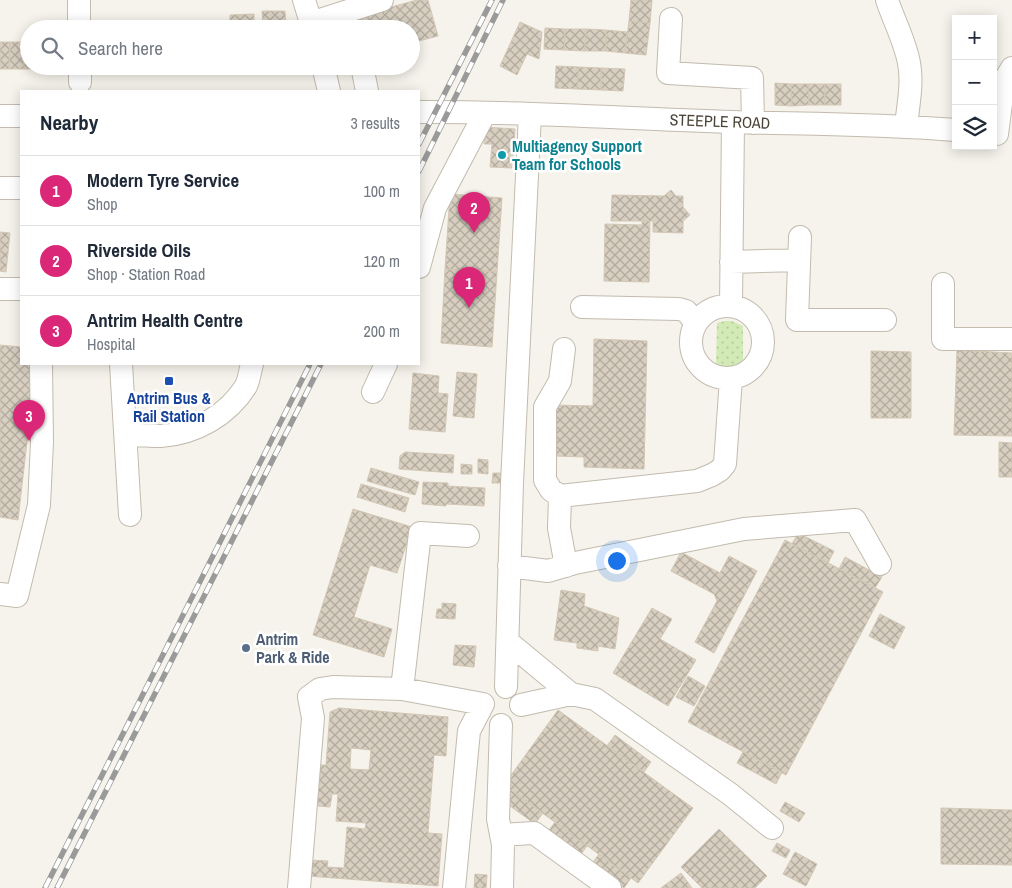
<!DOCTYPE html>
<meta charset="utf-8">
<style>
:root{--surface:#fff;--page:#f2f2f3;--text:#1f2937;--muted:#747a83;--line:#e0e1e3;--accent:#db2777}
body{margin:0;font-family:"Archivo Narrow",sans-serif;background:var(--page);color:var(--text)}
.controls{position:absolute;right:15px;top:15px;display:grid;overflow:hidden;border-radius:0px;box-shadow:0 2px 12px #0003}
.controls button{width:45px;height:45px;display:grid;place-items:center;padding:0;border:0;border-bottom:1px solid var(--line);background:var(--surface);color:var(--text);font:25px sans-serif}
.you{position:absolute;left:616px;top:560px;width:18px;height:18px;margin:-12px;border:4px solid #fff;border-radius:50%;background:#1a73e8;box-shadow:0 0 0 8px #1a73e833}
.badge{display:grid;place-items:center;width:32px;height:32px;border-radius:50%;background:var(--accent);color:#fff;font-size:16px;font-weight:700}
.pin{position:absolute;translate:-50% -41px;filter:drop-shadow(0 1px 2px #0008)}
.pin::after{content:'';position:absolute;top:26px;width:18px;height:15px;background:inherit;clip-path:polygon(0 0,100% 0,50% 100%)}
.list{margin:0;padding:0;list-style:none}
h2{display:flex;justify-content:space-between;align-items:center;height:65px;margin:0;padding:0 20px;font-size:21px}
h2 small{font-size:16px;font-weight:400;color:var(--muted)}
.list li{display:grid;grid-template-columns:32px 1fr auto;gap:15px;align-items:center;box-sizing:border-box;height:70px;padding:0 20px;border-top:1px solid var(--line)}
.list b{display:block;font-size:19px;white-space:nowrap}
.list p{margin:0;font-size:16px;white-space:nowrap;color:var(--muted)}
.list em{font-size:16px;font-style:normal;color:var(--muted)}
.icon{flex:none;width:28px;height:28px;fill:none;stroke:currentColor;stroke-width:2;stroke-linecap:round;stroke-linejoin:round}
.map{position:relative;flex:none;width:1012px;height:888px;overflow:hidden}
.search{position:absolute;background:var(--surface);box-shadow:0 2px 12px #0003;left:20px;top:20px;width:400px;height:55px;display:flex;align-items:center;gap:12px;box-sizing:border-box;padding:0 18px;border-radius:28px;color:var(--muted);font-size:19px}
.panel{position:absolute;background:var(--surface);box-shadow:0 2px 12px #0003;left:20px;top:90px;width:400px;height:275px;border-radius:0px}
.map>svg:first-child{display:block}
</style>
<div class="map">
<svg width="1012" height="888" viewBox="0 0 1012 888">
<defs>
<pattern id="grass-dots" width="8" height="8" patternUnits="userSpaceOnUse" patternTransform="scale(1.25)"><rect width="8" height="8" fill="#d2eab5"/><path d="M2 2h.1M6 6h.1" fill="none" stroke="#b6ca9c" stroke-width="1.8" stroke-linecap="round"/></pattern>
<pattern id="building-cross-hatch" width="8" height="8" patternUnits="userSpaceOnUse" patternTransform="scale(1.25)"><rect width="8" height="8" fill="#d8cfc1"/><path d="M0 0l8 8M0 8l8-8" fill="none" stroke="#b1aa9e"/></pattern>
</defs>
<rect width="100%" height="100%" fill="#f6f3ec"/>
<path fill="url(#grass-dots)" d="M724 321H732L743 326V364C734 369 725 372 716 365L717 323Z"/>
<path fill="url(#building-cross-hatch)" stroke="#d3c7b4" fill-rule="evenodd" d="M417 0H428L438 36 411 43V29H362L358 16Z
M631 0H652L650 23 629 21Z
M262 11H285L286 29H263Z
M254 14V27H259V29H213V27H220V21H230V15Z
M91 21 133 22V29H91Z
M629 21 650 23 646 55 625 53Z
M520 22 542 32 539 59 527 54 517 75 500 66Z
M545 28 565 29 564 50 544 49Z
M565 29H586L585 51 564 50Z
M586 29 606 30V51H585Z
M606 30 627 32 625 53 606 51Z
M0 42H10L9 69H0Z
M10 42H24V69H9Z
M24 42H29V66H38V69H24Z
M113 66H148V68L114 70Z
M556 66 579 67 577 89 555 88Z
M579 67 601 68V90L577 89Z
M601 68 625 69 623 91 601 90Z
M775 83 791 84 792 106 775 105Z
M791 84H808L809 105 792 106Z
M808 84H825V105H809Z
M825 84H841V105H825Z
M485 127 515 129 512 168 490 167 492 144H484Z
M671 190 676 196H683V207L690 215 683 221V233L653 232V221H611L612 195 664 196Z
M450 194 502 198 497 272 445 269Z
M642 221H650L649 282 604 281 605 224 642 225Z
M0 232 10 233 6 272 0 271Z
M445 269 497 272 492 347 441 343Z
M594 339 647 341 644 469 584 467V457L555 456 556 405 593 406Z
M0 345 21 347V364H36L18 520 0 517Z
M957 350 1012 353V436L954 435Z
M871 351 911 352V418H871Z
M457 372 477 374 474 418 453 416Z
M413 373 439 376 438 393 448 394 445 432 409 429Z
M999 442 1012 443V477H999Z
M405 452 454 455 453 473 399 469 400 456Z
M478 459 488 460V474L478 473Z
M461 464 472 465V474H461Z
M371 468 419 482 415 495 367 481Z
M493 473H505V483H492Z
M423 482 448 483V486L485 488 484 506 446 504V506L422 504Z
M361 484 409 498 405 512 357 497Z
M353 509 412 527 397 573 370 565 354 617 392 629 384 657 313 635Z
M798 533 834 551 828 563 792 544Z
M785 540 883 592 786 775 688 722Z
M681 552 720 573 729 556 757 571 714 653 695 642 717 601 714 594 671 571Z
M845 557 882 577 875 588 839 569Z
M561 590 585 594 584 606 619 618 615 649 598 646V651L577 648V643L554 640Z
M442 603 456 604 455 619 436 618 437 609H442Z
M652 608 672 619 660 639 696 660 668 706 613 673Z
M880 614 905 627 894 649 869 636Z
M455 645 476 646 474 667 453 665Z
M688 676 705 686 694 706 676 697Z
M339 708 448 717 446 756 434 755 428 833 442 834 438 886 308 876 310 860 328 861 327 867 344 868 347 827 365 829 366 823 336 821 338 794H332L330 807 317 806 320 765H326L330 712ZM351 748 371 750 369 770 350 769Z
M558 710 693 808 638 883 504 785Z
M615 735 651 762 644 772 607 746Z
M743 752 782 772 776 784 737 763Z
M511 790 543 813 535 824 503 801Z
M785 802 805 813 799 822 780 811Z
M941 808 1012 810V865L941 864Z
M555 822 587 846 579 857 547 833Z
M719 829 767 876 755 888H702L681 867Z
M777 843 790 850 786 858 772 851Z
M795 852 817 864 806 886 783 874Z
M599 854 631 878 624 888 591 865Z
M681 873 692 888H661Z
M475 874 487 875 486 888H474Z"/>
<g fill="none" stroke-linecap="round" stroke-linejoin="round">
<defs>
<path id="minor" d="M79 0V29
M304 0 313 29
M887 0C894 21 905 41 909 63 913 83 908 106 906 126
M671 19 668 73 752 78 753 123
M311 23 382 0
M80 66V82
M323 66 329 91
M362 66 367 91
M419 112C523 111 628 119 733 122 807 124 882 124 956 130
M0 116H21
M997 134 1004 81 1012 68
M0 188H21
M800 237 797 320H885
M731 262 799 260
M419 267 435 208 485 113
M943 284V339H1012
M0 289H21
M731 306 733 122
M691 342a36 36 0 1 1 72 0a36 36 0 1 1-72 0Z
M582 307 679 309 686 311 696 323
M564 349 560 381 545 407V480L551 490 560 496 697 481 712 475 720 470 725 464 731 378
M121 364 130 515
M373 392 386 364
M126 434C137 435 149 436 161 436 195 434 228 415 246 386 249 380 250 371 252 364
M560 496 559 528 566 566
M509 566 548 571 575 563 744 529 855 520 880 564
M0 594 17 596 39 505 42 442 41 364
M508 642 571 694
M506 687 512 483 530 114
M402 689 420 533 468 536
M521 705 571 694 595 699 730 794 772 828
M501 725 498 819 503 845 502 888
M501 835 534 833 610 888
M299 888 313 718 309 697 320 689 333 687 402 689 483 704 469 731 454 888"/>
</defs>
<use href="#minor" stroke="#c2bbae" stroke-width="24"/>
<use href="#minor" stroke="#fff" stroke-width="22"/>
<defs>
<path id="rail" d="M419 144 492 0
M419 171 503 0
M45 888 310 364
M57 888 321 364"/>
</defs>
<use href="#rail" stroke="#9a9a9a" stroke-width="5.5"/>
<use href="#rail" stroke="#fff" stroke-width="4" stroke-dasharray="11" stroke-linecap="butt"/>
</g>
<circle fill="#0f9aa8" stroke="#fff" stroke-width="2" cx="502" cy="155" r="5"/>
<rect fill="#1a4fb4" stroke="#fff" stroke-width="2" x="164" y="376" width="10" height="10" rx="2.5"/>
<circle fill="#5c6f8a" stroke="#fff" stroke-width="2" cx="246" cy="648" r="5"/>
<g text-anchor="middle" stroke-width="5" stroke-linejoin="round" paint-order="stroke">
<g font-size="16" fill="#4b4439" stroke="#fff">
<text transform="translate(720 121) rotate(2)" y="6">STEEPLE ROAD</text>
</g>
<g font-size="16" font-weight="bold" fill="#0d838f" stroke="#fff" text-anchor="start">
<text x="512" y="152">Multiagency Support<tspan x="512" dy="18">Team for Schools</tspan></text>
</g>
<g font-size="16" font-weight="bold" fill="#164399" stroke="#fff">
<text x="169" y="404">Antrim Bus &amp;<tspan x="169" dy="18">Rail Station</tspan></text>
</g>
<g font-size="16" font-weight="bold" fill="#4e5e75" stroke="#fff" text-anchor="start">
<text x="256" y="645">Antrim<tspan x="256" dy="18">Park &amp; Ride</tspan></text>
</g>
</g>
</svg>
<div class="controls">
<button>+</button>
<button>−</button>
<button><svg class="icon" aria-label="layers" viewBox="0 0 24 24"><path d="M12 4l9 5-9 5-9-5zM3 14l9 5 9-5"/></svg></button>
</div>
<div class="you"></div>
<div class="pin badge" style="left:469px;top:308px">1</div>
<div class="pin badge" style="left:474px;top:233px">2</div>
<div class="pin badge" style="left:29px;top:441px">3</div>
<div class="search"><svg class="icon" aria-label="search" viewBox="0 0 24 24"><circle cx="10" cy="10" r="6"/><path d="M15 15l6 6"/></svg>Search here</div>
<section class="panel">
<h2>Nearby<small>3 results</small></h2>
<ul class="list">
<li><span class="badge">1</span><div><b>Modern Tyre Service</b><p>Shop</p></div><em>100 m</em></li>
<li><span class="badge">2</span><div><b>Riverside Oils</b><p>Shop · Station Road</p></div><em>120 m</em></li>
<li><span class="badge">3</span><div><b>Antrim Health Centre</b><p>Hospital</p></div><em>200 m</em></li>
</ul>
</section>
</div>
